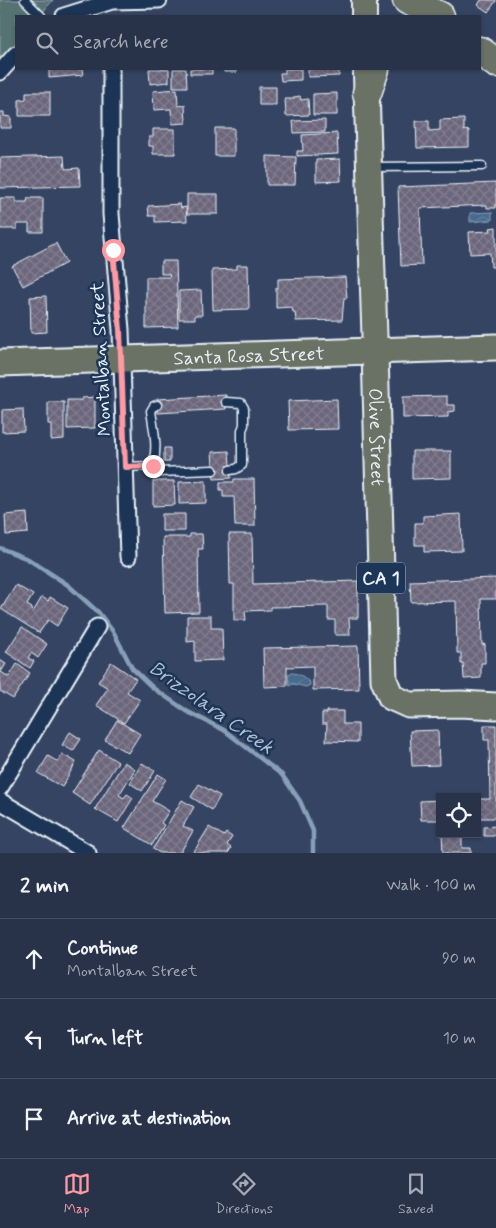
<!DOCTYPE html>
<meta charset="utf-8">
<style>
:root{--surface:#28334a;--page:#303b51;--text:#f1f3f6;--muted:#a5aab5;--line:#444e62;--accent:#ff9aa2}
body{margin:0;font-family:Mynerve,sans-serif;background:var(--page);color:var(--text)}
.controls{position:absolute;right:15px;bottom:15px;display:grid;overflow:hidden;border-radius:0px;box-shadow:0 1px 4px #0004}
.controls button{width:45px;height:45px;display:grid;place-items:center;padding:0;border:0;border-bottom:1px solid var(--line);background:var(--surface);color:var(--text);font:25px sans-serif}
.stop{position:absolute;width:15px;height:15px;margin:-11px;border:4px solid #ff9aa2;border-radius:50%;background:#fff}
.stop.end{background:#ff9aa2;border-color:#fff;box-shadow:0 1px 5px #0008}
.list{margin:0;padding:0;list-style:none}
h2{display:flex;justify-content:space-between;align-items:center;height:65px;margin:0;padding:0 20px;font-size:21px}
h2 small{font-size:16px;font-weight:400;color:var(--muted)}
.list li{display:grid;grid-template-columns:32px 1fr auto;gap:15px;align-items:center;box-sizing:border-box;height:80px;padding:0 20px;border-top:1px solid var(--line)}
.list b{display:block;font-size:19px;white-space:nowrap}
.list p{margin:0;font-size:16px;white-space:nowrap;color:var(--muted)}
.list em{font-size:16px;font-style:normal;color:var(--muted)}
.icon{flex:none;width:28px;height:28px;fill:none;stroke:currentColor;stroke-width:2;stroke-linecap:round;stroke-linejoin:round}
.map{position:relative;flex:none;width:496px;height:853px;overflow:hidden}
.search{position:absolute;background:var(--surface);box-shadow:0 1px 4px #0004;left:15px;right:15px;top:15px;height:55px;display:flex;align-items:center;gap:12px;box-sizing:border-box;padding:0 18px;border-radius:0px;color:var(--muted);font-size:19px}
.sheet{height:305px;background:var(--surface)}
nav{display:flex;justify-content:space-around;align-items:center;box-sizing:border-box;height:70px;border-top:1px solid var(--line);background:var(--surface);font-size:14px;color:var(--muted)}
nav a{display:grid;justify-items:center;gap:2px}
nav .on{color:var(--accent)}
.map>svg:first-child{display:block}
</style>
<div class="map">
<svg width="496" height="853" viewBox="0 0 496 853">
<defs>
<pattern id="water-waves" width="16" height="10" patternUnits="userSpaceOnUse" patternTransform="scale(1.25)"><rect width="16" height="10" fill="#476a8e"/><path d="M0 5q4-4 8 0t8 0" fill="none" stroke="#62809f"/></pattern>
<pattern id="building-cross-hatch" width="8" height="8" patternUnits="userSpaceOnUse" patternTransform="scale(1.25)"><rect width="8" height="8" fill="#6c667b"/><path d="M0 0l8 8M0 8l8-8" fill="none" stroke="#817c8e"/></pattern>
</defs>
<rect width="100%" height="100%" fill="#354462"/>
<filter id="ink" filterUnits="userSpaceOnUse"><feTurbulence type="fractalNoise" baseFrequency=".02" numOctaves="2"/><feDisplacementMap in="SourceGraphic" scale="10" xChannelSelector="R" yChannelSelector="G"/><feConvolveMatrix kernelMatrix="1 2 1 2 8 2 1 2 1" color-interpolation-filters="sRGB"/></filter>
<g filter="url(#ink)">
<path fill="#557372" stroke="#9eb2b5" d="M0 0H53L39 16H16V42L0 60Z"/>
<path fill="url(#water-waves)" stroke="#87a0b8" d="M492 212V220L470 222V213Z
M291 673C299 673 305 677 310 683V685L306 687 293 684 289 686 288 674Z"/>
<g fill="none" stroke-linecap="round" stroke-linejoin="round">
<path stroke="#87a0b8" stroke-width="4.5" d="M0 548 28 559 68 585 99 613 114 633 132 668 153 688 188 712 224 730 282 775 300 801 313 831V853"/>
</g>
<path fill="url(#building-cross-hatch)" stroke="#e8f1f8" d="M481 0H496V1L488 12 478 5Z
M53 69H82L83 75 49 78V70Z
M149 69H169V82L150 84Z
M173 69H186L187 87H173Z
M190 69H212V74H190Z
M224 69H237V72H224Z
M285 69H301V80L281 81 280 73H285Z
M308 69H339V76L308 77Z
M259 87H276V105H259Z
M177 89 178 106 185 105 186 123 172 124 171 109 154 110 153 91Z
M26 92H50V116H19V100L26 99Z
M337 93V115H313V94Z
M300 96 301 100 308 99 309 115 286 116 285 99H294V97Z
M0 112H4V116L11 117V128H0Z
M464 119V131L469 130V147L417 148 416 121H429V131L440 130V120Z
M325 120V132L294 133 293 121Z
M215 128H234V156H215Z
M153 129H175V154H153V146H149V137H153Z
M337 133 338 154 297 156V151H303L302 135Z
M64 156 65 169 79 168 80 186 0 188V158Z
M267 156 296 157 295 185H267Z
M340 159 341 181 316 182V160Z
M496 183V208H487V205L420 208 422 265 401 266 398 187Z
M187 194H218V214H187Z
M0 198H16V202H27L28 198H43V232H29V224H17V229H0Z
M180 204 181 208 186 207 187 221 155 222V216H149L148 206Z
M496 227V267H491L490 253 470 254 469 232 491 231 490 228Z
M56 243 66 263 23 286 12 266Z
M161 261H176L178 327 146 328V277H170L169 274H161Z
M237 265H248L249 309 213 310 212 270 237 269Z
M345 277 347 298H344L342 320 296 321 295 312H293L292 307 276 308V288H278V279Z
M201 290 202 315H195V319H179V291Z
M46 296 47 332 31 333 30 297Z
M226 395V409L158 413 157 399Z
M447 396V405H455V411L448 412V417L403 418V397Z
M95 397V428L67 429V400H82V398Z
M337 399 338 429 289 430 288 401Z
M48 402H64V439L51 440V424H48Z
M23 409 24 431 2 432V410Z
M164 448H170V462H164Z
M229 451 231 478 214 479 212 452Z
M412 451H451V478L412 479Z
M234 479H254L255 526H235L234 497H223V490H220V482H234Z
M153 481H174L175 505 153 506Z
M206 481V503L179 504V482Z
M27 513 28 533 6 535 5 515Z
M162 514H185V531H162Z
M461 514 462 551 424 552V545H415V523H423V516Z
M190 534H202L203 549H198L199 612 165 613 163 537H190Z
M229 534H252L253 584 358 581V618H349L350 635H335V620H328V606L270 607V610L245 611 246 620H234V584H230Z
M496 578V599H481L482 645 485 644V663H481V678L464 679 463 663 461 664V653H457L456 601 411 602 410 581Z
M16 585 33 595 27 605 32 608 31 610 33 612 42 597 48 601 50 597 68 608 57 626 48 620 39 633 1 609Z
M187 616H211V628H222L223 660 195 661V641L187 642Z
M22 627 47 644 38 658 31 653 28 658 34 661 30 668 6 652Z
M358 646 359 689 313 690V666L287 667V686L264 687 263 648Z
M0 660 6 664 1 672 9 677 17 664 30 673 13 699 0 691Z
M111 662 136 679 127 692 140 700 124 723 96 705 108 688 98 682Z
M327 711H343V724H358V742L326 741 327 724H322V713H327Z
M117 720 140 734 128 753 105 740Z
M484 725H496V818H477V799H490L489 740H484Z
M438 730 439 765 412 766 410 731Z
M70 732 81 739 73 751 62 745Z
M99 750 118 762 90 805 72 793Z
M62 754 76 762 62 787 38 773 48 756 58 762Z
M124 762 135 769 119 795 124 798 127 794 133 798 118 822 95 809Z
M142 763 155 771 142 791 130 783Z
M158 774 166 779 152 801 169 811 161 823 164 825 152 845 124 828Z
M199 784 220 796 212 810 191 797Z
M182 800 194 807 183 826 193 831 180 853H160L153 849Z
M440 800V820H421L420 801Z
M496 826V834L494 836H484V827Z
M209 827 224 836 226 833 232 837 227 845 231 848 228 853H193Z
M442 834H462V848H471V853H443Z"/>
<g fill="none" stroke-linecap="round" stroke-linejoin="round">
<defs>
<path id="service" d="M25 0 41 16
M371 167 482 166
M226 402 241 403 244 408V425L242 430V465L236 469 230 470
M157 405 154 406 151 411C154 431 158 447 153 466L158 472 213 470
M125 467 153 466"/>
<path id="minor" d="M64 16 112 1 159 0
M111 69V214L121 330 128 557
M0 72 16 54
M0 788 97 627
M0 801 88 853"/>
<path id="primary" d="M364 0V16
M366 74 375 352"/>
<g id="trunk">
<path id="s1" d="M375 352 384 680 391 697 409 705 461 704 496 706"/>
<path id="s2" d="M0 363 496 347"/>
</g>
<path id="motorway" d="M407 0 440 16
M480 51 496 63
M367 93 375 69"/>
</defs>
<use href="#service" stroke="#e8f1f8" stroke-width="11"/>
<use href="#minor" stroke="#e8f1f8" stroke-width="19"/>
<use href="#primary" stroke="#e8f1f8" stroke-width="28"/>
<use href="#trunk" stroke="#e8f1f8" stroke-width="29"/>
<use href="#motorway" stroke="#e8f1f8" stroke-width="31"/>
<use href="#service" stroke="#1d3557" stroke-width="8"/>
<use href="#minor" stroke="#1d3557" stroke-width="15"/>
<use href="#primary" stroke="#6a7165" stroke-width="24"/>
<use href="#trunk" stroke="#6a7165" stroke-width="25"/>
<use href="#motorway" stroke="#6a7165" stroke-width="28"/>
</g>
</g>
<g fill="none" stroke-linecap="round" stroke-linejoin="round" filter="url(#ink)">
<path stroke="#ff9aa2" stroke-width="6" d="M113 250 120 330 125 467 153 466"/>
</g>
<g text-anchor="middle" stroke-width="5" stroke-linejoin="round" paint-order="stroke">
<rect fill="#1d3557" stroke="#abb9c8" stroke-width="1" x="357" y="562.5" width="48" height="31" rx="4"/>
<g font-size="18" font-weight="bold" fill="#e8f1f8">
<text x="381" y="584">CA 1</text>
</g>
<g font-size="19" fill="#e8f1f8" stroke="#1d3557">
<text dy="7" stroke="none"><textPath href="#s2" startOffset="249">Santa Rosa Street</textPath></text>
<text transform="translate(100 359) rotate(-93)" y="7">Montalban Street</text>
<text dy="7" stroke="none"><textPath href="#s1" startOffset="85">Olive Street</textPath></text>
</g>
<g font-size="20" font-style="italic" fill="#b0c2d3" stroke="#1d3557">
<text transform="translate(212 707) rotate(35)" y="7">Brizzolara Creek</text>
</g>
</g>
</svg>
<div class="controls">
<button><svg class="icon" aria-label="locate" viewBox="0 0 24 24"><circle cx="12" cy="12" r="6"/><path d="M12 2v4M12 18v4M2 12h4M18 12h4"/></svg></button>
</div>
<div class="stop" style="left:113px;top:250px"></div>
<div class="stop end" style="left:153px;top:466px"></div>
<div class="search"><svg class="icon" aria-label="search" viewBox="0 0 24 24"><circle cx="10" cy="10" r="6"/><path d="M15 15l6 6"/></svg>Search here</div>
</div>
<section class="sheet">
<h2>2 min<small>Walk · 100 m</small></h2>
<ul class="list">
<li><svg class="icon" aria-label="ahead" viewBox="0 0 24 24"><path d="M12 20V5M6 11l6-6 6 6"/></svg><div><b>Continue</b><p>Montalban Street</p></div><em>90 m</em></li>
<li><svg class="icon" aria-label="left" viewBox="0 0 24 24"><path d="M17 20v-9H6M10 6l-5 5 5 5"/></svg><div><b>Turn left</b></div><em>10 m</em></li>
<li><svg class="icon" aria-label="arrive" viewBox="0 0 24 24"><path d="M6 21V4h12l-3 4 3 4H6"/></svg><div><b>Arrive at destination</b></div></li>
</ul>
</section>
<nav>
<a class="on"><svg class="icon" aria-label="map" viewBox="0 0 24 24"><path d="M3 6l6-2 6 2 6-2v14l-6 2-6-2-6 2zM9 4v14M15 6v14"/></svg>Map</a>
<a><svg class="icon" aria-label="directions" viewBox="0 0 24 24"><path d="M12 3l9 9-9 9-9-9zM9 14v-3h6M13 9l2 2-2 2"/></svg>Directions</a>
<a><svg class="icon" aria-label="saved" viewBox="0 0 24 24"><path d="M7 4h10v16l-5-4-5 4z"/></svg>Saved</a>
</nav>
